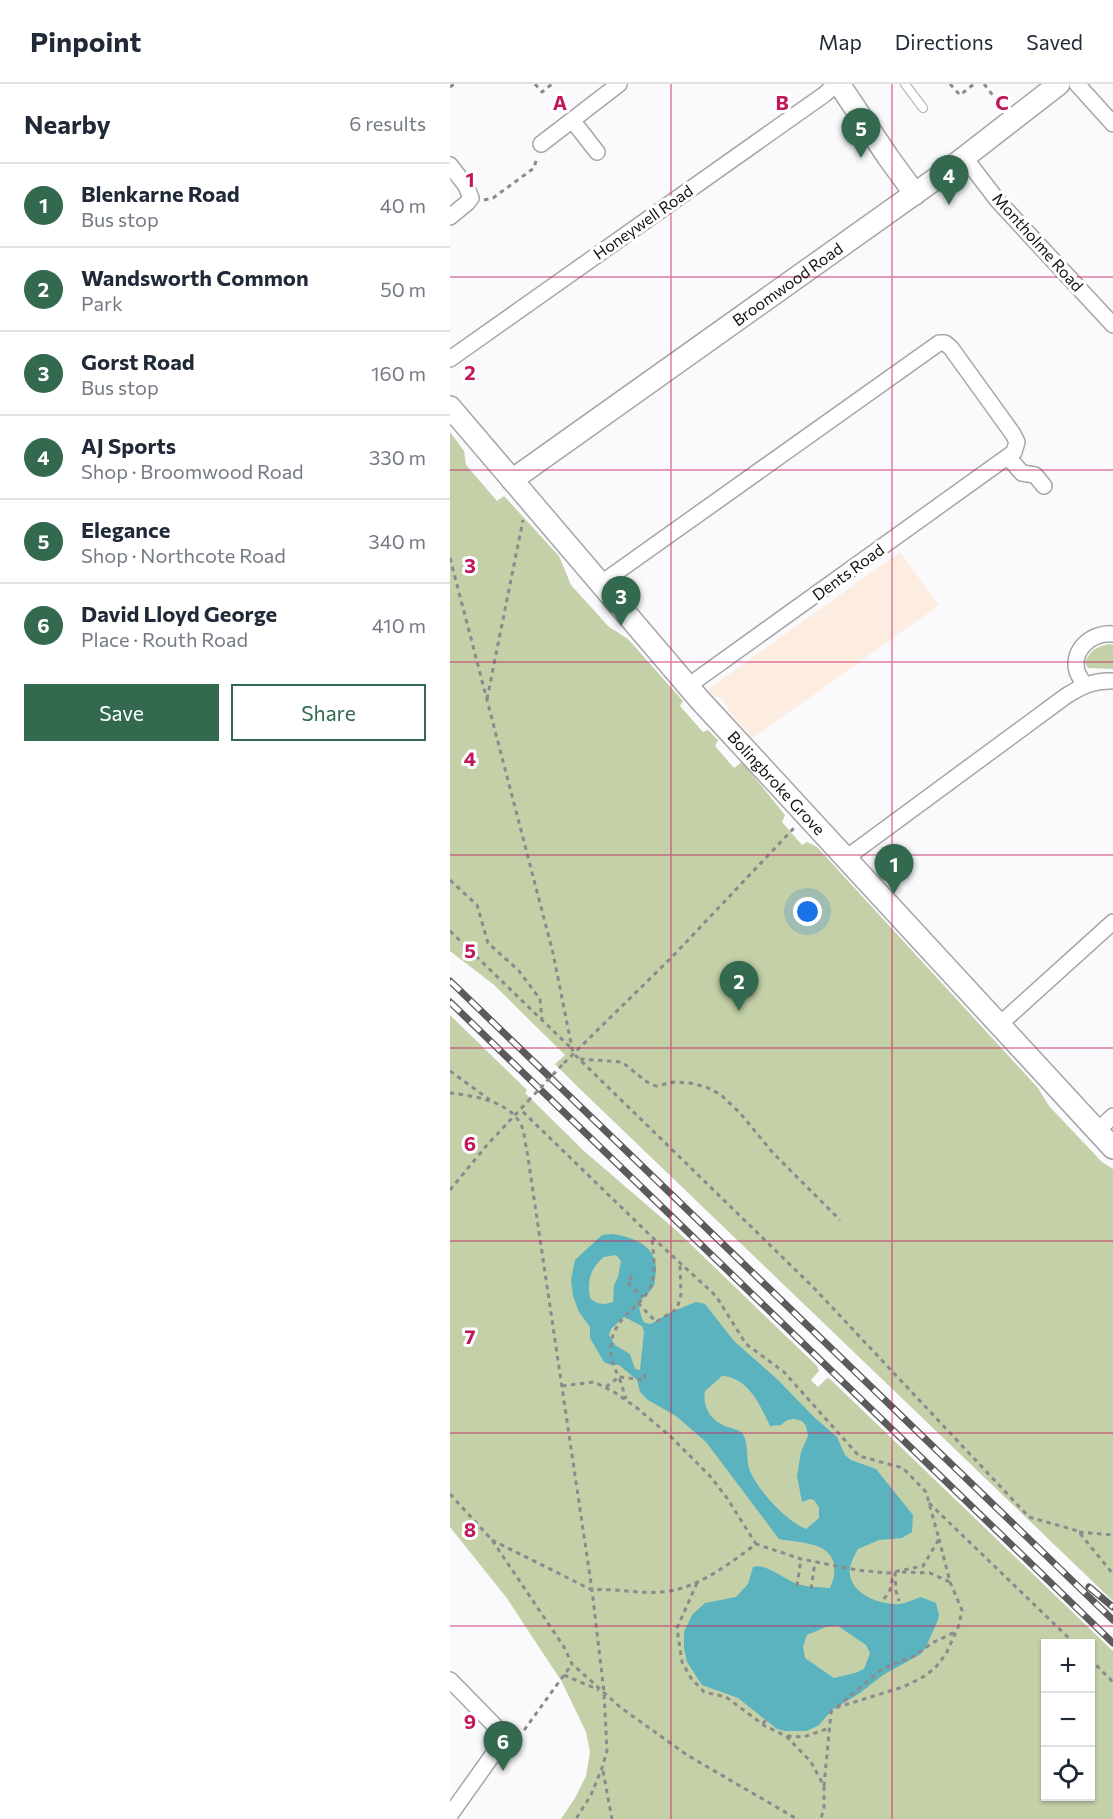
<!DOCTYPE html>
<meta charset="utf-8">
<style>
:root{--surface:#fff;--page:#f6f6f7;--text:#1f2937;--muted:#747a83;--line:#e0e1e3;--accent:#33694f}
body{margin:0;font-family:Commissioner,sans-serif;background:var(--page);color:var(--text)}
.controls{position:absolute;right:18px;bottom:18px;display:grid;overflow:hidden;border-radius:0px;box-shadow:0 2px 4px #0004}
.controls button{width:54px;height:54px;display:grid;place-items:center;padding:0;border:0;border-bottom:2px solid var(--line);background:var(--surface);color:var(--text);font:30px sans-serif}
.you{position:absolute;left:358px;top:828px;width:21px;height:21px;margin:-15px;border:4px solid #fff;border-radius:50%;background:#1a73e8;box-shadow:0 0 0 9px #1a73e833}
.badge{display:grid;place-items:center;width:39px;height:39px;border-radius:50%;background:var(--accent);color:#fff;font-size:20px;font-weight:700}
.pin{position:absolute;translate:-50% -50px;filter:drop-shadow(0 2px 3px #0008)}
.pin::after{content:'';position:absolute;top:32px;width:21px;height:18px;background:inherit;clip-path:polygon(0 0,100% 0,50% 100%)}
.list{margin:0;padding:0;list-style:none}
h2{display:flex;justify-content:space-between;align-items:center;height:78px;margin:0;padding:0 24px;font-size:26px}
h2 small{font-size:20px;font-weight:400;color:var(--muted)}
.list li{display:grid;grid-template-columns:39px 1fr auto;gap:18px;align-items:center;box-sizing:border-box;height:84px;padding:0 24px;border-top:2px solid var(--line)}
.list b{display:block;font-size:22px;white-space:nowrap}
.list p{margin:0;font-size:20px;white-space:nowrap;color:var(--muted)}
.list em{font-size:20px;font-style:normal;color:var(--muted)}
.actions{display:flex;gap:12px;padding:18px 24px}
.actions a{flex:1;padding:14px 0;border:2px solid var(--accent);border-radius:0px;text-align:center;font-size:21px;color:var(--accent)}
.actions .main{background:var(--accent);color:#fff}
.icon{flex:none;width:33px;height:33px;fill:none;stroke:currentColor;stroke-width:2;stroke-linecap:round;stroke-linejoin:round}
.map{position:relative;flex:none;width:663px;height:1735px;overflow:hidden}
header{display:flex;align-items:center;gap:36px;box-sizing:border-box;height:84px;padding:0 30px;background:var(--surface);border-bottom:2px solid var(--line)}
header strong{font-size:28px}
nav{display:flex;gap:33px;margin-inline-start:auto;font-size:21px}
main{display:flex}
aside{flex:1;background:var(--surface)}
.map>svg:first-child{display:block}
</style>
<header>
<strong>Pinpoint</strong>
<nav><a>Map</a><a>Directions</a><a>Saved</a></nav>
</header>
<main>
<aside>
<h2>Nearby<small>6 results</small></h2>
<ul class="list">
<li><span class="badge">1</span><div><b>Blenkarne Road</b><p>Bus stop</p></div><em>40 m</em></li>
<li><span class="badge">2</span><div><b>Wandsworth Common</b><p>Park</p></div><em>50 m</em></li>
<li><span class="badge">3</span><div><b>Gorst Road</b><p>Bus stop</p></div><em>160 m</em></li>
<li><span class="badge">4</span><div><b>AJ Sports</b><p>Shop · Broomwood Road</p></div><em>330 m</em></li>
<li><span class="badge">5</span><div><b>Elegance</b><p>Shop · Northcote Road</p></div><em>340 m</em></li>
<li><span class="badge">6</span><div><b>David Lloyd George</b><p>Place · Routh Road</p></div><em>410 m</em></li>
</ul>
<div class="actions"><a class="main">Save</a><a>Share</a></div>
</aside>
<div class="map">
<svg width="663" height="1735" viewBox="0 0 663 1735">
<rect width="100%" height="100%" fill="#faf9fc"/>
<path fill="#fdece0" d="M450 468 489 521 303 654 278 626 279 624 269 613 266 614 258 605Z"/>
<path fill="#c4d0a7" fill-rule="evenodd" d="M0 348 14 367 16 381 47 417 54 412 109 472 121 501 159 543 178 555 233 617 230 622 253 648 258 646 268 656 265 662 284 684 292 678 335 731 332 738 352 761 357 758 367 763 588 1004 599 1022 652 1078 663 1085V1517L130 1005 105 980 115 971 43 900 0 867Z
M660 560 663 561V585L638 584 635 579C639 567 647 562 660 560Z
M0 931 77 1006 75 1009 134 1067 227 1147 367 1282 369 1287 361 1296 368 1303 377 1294 380 1295 663 1567V1735H111L125 1714 136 1692 140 1668 136 1648 112 1598 56 1513 0 1443ZM596 1560H640V1712H596Z"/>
<path fill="#5bb3bf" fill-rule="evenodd" d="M161 1150C182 1152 208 1162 206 1188 205 1192 205 1198 204 1202 200 1208 193 1214 188 1219L192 1235 195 1239 201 1240 221 1228 246 1218 255 1220 284 1257 328 1296 364 1333 387 1353 395 1371 401 1376 426 1385 463 1431 462 1448 452 1454 429 1456 408 1465C404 1473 398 1482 400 1491 403 1510 427 1519 444 1520 454 1521 462 1516 471 1513L486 1519 489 1531 488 1536 475 1565 469 1571 433 1591 410 1609 382 1626 369 1641 357 1647H335L327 1645 288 1614 252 1601 237 1578 234 1564V1548L242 1531 255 1519 286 1513 298 1500 303 1483C316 1478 335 1497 351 1501 360 1503 370 1503 380 1504 384 1495 385 1489 384 1480 379 1457 348 1459 329 1455L256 1358 226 1332 198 1316 190 1308 187 1296 169 1281H161L154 1278 140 1254V1243L129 1228 123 1212 121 1196 125 1176 152 1151ZM166 1171 171 1177 168 1193 164 1201 163 1218C153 1221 148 1221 140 1214 137 1197 140 1184 154 1173ZM174 1233 192 1242 194 1248 190 1286 185 1285 180 1270 165 1261 159 1251 161 1245ZM272 1292C298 1293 310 1321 320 1342L331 1341 337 1336 344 1335 352 1337 356 1342 358 1352 351 1368 347 1392 352 1418 360 1415 364 1416 369 1423V1434L356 1445C336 1437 306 1405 299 1384 296 1373 299 1356 291 1348 287 1345 283 1345 278 1343 262 1338 252 1324 255 1307ZM388 1542 416 1561 420 1569 414 1585 405 1589 384 1594 355 1574 353 1563 357 1551 376 1543Z"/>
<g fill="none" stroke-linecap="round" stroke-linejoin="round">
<defs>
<path id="lane" d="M455 0 473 24"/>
<path id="street" d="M627 0 663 40
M122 36 147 68
M91 60 169 0
M515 74 548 117 663 241
M0 81 16 102 21 114 17 119 0 133
M0 275 375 10 386 0
M558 373 572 389 585 391 594 402
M150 500 489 259H495L501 264 563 350 567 358 564 368 238 602
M634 601C632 596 628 591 627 587 621 565 643 548 663 550
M396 774 616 612C632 602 644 596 663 597
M550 940 663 838
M647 1047 663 1032
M0 1596 51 1648 54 1655 0 1731"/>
<g id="secondary">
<path d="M389 0 438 73 465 110"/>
<path id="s1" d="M0 323 249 615 663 1064"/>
<path id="s2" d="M62 396 498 86 609 0"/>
</g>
</defs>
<use href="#lane" stroke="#a6a5a8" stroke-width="10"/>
<use href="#street" stroke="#a6a5a8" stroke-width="18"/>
<use href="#secondary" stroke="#a6a5a8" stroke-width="24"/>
<path stroke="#8b8a8c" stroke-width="3" stroke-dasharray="4.5 4.5" stroke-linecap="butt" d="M85 0 92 8 102 0
M500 0 510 11 524 0
M534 0 552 23
M0 3 4 0
M109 15 114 24
M34 116 43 114 84 84 87 73
M0 474 103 869 123 969 364 1204 579 1433 628 1447 663 1490
M37 615 73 436
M0 796 27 821 38 859 69 887 90 915 92 936
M0 847 122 965
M130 975 172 978 197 998 206 1002 224 998 240 999 256 1003 270 1010 290 1029 323 1069 390 1136
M114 979 222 873 344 744
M0 987 40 1016
M0 1009C25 1012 61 1017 72 1043 75 1051 75 1060 77 1067L142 1506 154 1608 157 1667 152 1684 141 1711 126 1735
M0 1106 37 1061 78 1017
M182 1192 177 1198 193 1213
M188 1219 206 1238 227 1225 231 1210 230 1179
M195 1290V1296L169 1293C154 1265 160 1246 181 1226 188 1219 196 1213 200 1204 207 1189 203 1170 202 1153
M112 1302 144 1298 164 1308 187 1324 221 1353 260 1392 277 1414 306 1460
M156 1303 169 1293 176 1315
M0 1410 42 1456 114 1563 122 1580 170 1623 237 1671 347 1735
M479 1419 625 1560
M629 1448 663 1451
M42 1456 142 1506C165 1504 188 1510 211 1508 246 1506 279 1480 306 1460L351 1475 407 1486 438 1489 473 1482 489 1455 476 1408 453 1384 409 1372 334 1288 296 1260 266 1212 202 1153 70 1025
M445 1488 446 1507 449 1517
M452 1488 480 1489 500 1498
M247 1499 227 1544 232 1578 241 1594 254 1608 276 1613 315 1642 336 1652 361 1678 374 1702V1723L371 1735
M347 1502 351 1475
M361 1505 365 1478
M434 1515 440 1506 443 1492
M640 1575 663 1598
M114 1591 149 1606
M387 1623 432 1585 464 1572 482 1559 505 1548
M313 1640 317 1634
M67 1651 72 1649 122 1580
M337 1652 354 1653 379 1644
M153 1687 162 1735
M374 1702 381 1628 388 1623 453 1603 473 1593 485 1584 496 1570 509 1541 512 1526 500 1498 489 1455"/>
<use href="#lane" stroke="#fff" stroke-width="8"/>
<use href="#street" stroke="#fff" stroke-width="15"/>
<use href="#secondary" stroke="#fff" stroke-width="21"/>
<defs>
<path id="rail" d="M0 897 663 1536
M0 918 663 1559
M639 1503 663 1523"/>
</defs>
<use href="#rail" stroke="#5c5b5c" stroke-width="7"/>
<use href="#rail" stroke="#fff" stroke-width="4.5" stroke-dasharray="14" stroke-linecap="butt"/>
<path stroke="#8b8a8c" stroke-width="3" stroke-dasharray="4.5 4.5" stroke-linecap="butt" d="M78 1017 114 979"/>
</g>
<path fill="none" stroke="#c2185b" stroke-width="1.5" stroke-opacity="0.55" d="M221 0V1735M442 0V1735M0 193H663M0 386H663M0 578H663M0 771H663M0 964H663M0 1157H663M0 1349H663M0 1542H663"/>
<g text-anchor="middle" stroke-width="6" stroke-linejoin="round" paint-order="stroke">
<g font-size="16" fill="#121112" stroke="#fff">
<text transform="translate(193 138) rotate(-35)" y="6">Honeywell Road</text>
<text transform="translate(588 158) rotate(48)" y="6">Montholme Road</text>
<text dy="6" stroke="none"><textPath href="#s2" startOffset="338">Broomwood Road</textPath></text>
<text transform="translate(398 488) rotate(-36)" y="6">Dents Road</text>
<text dy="6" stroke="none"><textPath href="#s1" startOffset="498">Bolingbroke Grove</textPath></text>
</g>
</g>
<g font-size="20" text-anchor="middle" font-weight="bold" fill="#c2185b" stroke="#fff" stroke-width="6" stroke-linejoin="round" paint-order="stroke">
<text x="110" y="26">A</text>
<text x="332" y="26">B</text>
<text x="552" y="26">C</text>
<text x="20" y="103">1</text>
<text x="20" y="296">2</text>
<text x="20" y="489">3</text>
<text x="20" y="682">4</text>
<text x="20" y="874">5</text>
<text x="20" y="1067">6</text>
<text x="20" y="1260">7</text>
<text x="20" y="1453">8</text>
<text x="20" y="1645">9</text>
</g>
</svg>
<div class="controls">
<button>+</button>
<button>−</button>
<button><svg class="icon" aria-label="locate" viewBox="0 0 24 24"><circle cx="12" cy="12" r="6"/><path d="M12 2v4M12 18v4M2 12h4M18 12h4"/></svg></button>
</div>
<div class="you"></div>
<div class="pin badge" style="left:444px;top:810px">1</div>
<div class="pin badge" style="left:289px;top:927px">2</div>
<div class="pin badge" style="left:171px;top:542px">3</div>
<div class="pin badge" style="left:499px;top:121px">4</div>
<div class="pin badge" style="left:411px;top:74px">5</div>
<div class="pin badge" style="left:53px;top:1687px">6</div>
</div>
</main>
